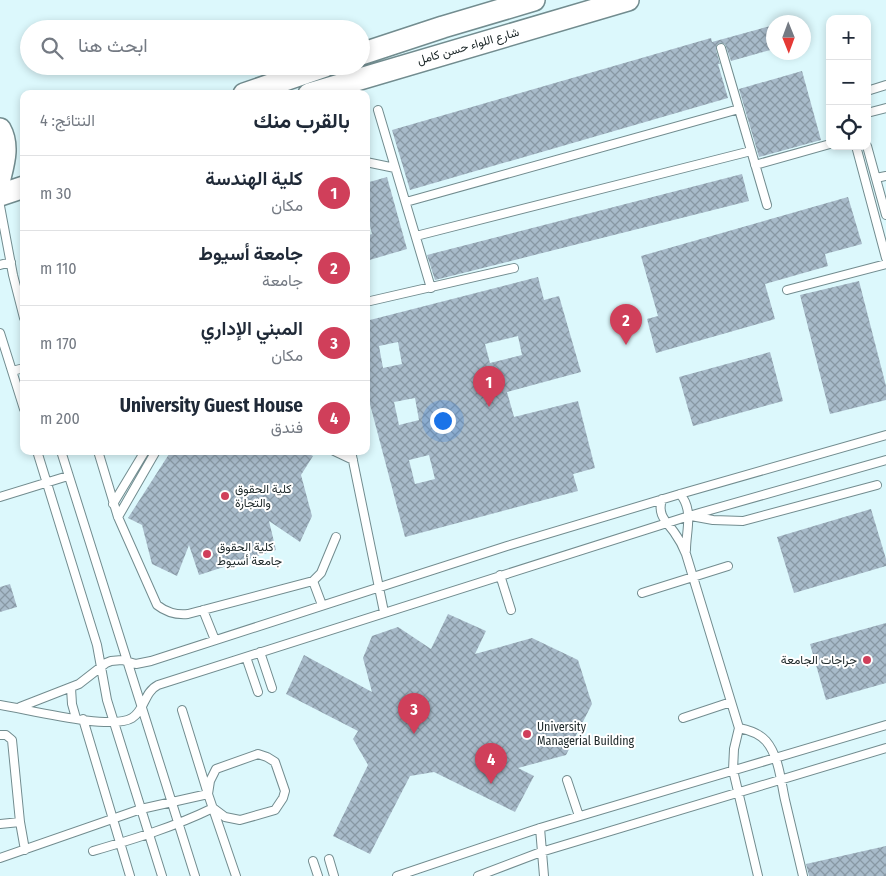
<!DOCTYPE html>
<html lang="ar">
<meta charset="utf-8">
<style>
:root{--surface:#fff;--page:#f6f6f7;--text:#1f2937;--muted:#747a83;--line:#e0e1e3;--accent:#d03f5a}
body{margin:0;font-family:"Fira Sans Condensed",Vazirmatn,sans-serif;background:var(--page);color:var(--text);direction:rtl}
.controls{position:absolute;right:15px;top:15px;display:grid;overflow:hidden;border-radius:10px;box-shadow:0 2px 8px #0003}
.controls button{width:45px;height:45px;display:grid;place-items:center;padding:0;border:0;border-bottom:1px solid var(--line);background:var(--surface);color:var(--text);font:25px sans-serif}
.compass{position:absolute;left:766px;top:15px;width:45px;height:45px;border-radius:50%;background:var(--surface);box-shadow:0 2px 8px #0003;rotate:179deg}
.you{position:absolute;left:442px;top:420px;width:18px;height:18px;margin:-12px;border:4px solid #fff;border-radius:50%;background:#1a73e8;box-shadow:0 0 0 8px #1a73e833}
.badge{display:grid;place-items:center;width:32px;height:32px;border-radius:50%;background:var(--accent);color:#fff;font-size:16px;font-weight:700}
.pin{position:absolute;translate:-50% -41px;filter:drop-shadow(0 1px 2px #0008)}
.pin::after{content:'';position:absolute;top:26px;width:18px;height:15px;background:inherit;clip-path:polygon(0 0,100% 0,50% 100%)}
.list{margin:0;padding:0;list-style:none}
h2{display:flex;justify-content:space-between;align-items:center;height:65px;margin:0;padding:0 20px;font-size:21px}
h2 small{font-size:16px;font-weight:400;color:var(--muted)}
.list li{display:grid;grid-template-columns:32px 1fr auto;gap:15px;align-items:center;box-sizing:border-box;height:75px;padding:0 20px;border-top:1px solid var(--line)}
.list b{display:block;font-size:19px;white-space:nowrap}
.list p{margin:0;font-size:16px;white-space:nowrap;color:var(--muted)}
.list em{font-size:16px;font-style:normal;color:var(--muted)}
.icon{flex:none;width:28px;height:28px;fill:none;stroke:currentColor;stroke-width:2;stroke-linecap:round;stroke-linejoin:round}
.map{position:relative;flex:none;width:886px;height:876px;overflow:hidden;direction:ltr}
.search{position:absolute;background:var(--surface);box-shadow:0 2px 8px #0003;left:20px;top:20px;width:350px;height:55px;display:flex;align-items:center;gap:12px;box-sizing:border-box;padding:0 18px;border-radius:28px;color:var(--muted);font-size:19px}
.panel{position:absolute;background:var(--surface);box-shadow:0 2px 8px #0003;left:20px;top:90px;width:350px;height:365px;border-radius:10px;direction:rtl}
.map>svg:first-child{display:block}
</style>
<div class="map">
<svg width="886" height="876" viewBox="0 0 886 876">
<defs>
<pattern id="building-cross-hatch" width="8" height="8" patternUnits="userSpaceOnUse" patternTransform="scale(1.25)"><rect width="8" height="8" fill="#a8bbca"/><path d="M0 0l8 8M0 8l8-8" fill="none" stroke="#8898a4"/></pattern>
</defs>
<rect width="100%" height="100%" fill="#dcf8fc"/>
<path fill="url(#building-cross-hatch)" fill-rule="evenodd" d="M774 25V49L731 61 725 44 720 43 717 45 716 50 720 64H718L728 98 410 190 392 130 711 38 712 42Z
M802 71 821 140 759 157 739 89Z
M742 174 749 201 435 280 427 255Z
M387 177 407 249 366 261V236L372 234 366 210V183Z
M848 197 862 244 825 254 828 266 765 284 775 319 656 353 647 319 658 316 641 256Z
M538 277 544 300 559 296 581 372 507 392 514 417 578 401 595 468 573 474 578 491 405 537 366 389V321ZM518 336 522 355 490 363 485 344ZM398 342 402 364 383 368 379 346ZM415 398 419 420 399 425 394 402ZM429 455 435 479 415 484 409 460Z
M859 281 886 386V400L830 414 800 295Z
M770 352 783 401 693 426 679 377Z
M171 451H303L313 456 301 475 312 516 300 542 269 521 276 550 199 575 189 545 177 576 152 564 142 525 128 518Z
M871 509 886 559V566L794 593 777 537Z
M10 584 17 607 0 612V587Z
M448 614 486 631 475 654 532 638 578 660 592 704 566 755 518 768 534 776 515 812 434 772 410 776 370 854 333 836 368 765 353 739 358 731 286 694 304 655 372 692 363 658 372 636 398 627 431 649Z
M886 623V683L826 700 810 644Z
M886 846V876H809L806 864Z"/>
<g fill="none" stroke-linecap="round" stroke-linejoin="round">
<defs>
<path id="lane" d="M721 48 767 205
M867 91 886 85
M378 110 431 288
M867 113 886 108
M856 146 886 258
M867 146 886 215
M366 162 395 168
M755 165 830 144
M876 178 886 176
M406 202 739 109
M0 206 13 275 24 318
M416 236 751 151
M0 265 11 262
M787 290 886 264
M366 302 514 268
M0 333 24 409
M12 371 24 368
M37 451 97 645 107 700 162 876
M61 451 195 876
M98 451 118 517 157 605C167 613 176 615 188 614L313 581 321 573 336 537
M334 451 353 460
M351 451 384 612
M680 494C694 510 686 531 686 550
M0 497 68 476
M662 499C657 515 666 521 674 532 679 539 683 546 686 554L739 728 734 749 733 770 758 876
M113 504 145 451
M691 516 713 520 743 521 877 485
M118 517 156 451
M500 575 511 610
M313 581 322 605
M642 593 728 566
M203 610 215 640
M260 652 272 688
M246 657 258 692
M71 688 72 704 76 718
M0 705C27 709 111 731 132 718 145 710 144 692 158 685L689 516 886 460
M20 707 79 684 106 663 111 661 122 660 136 664 151 661 507 546 680 494 886 435
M182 710 208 794 236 876
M683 718 731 702
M83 719 130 876
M739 728C749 730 759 733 766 741 779 756 781 782 785 800 791 825 797 851 803 876
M0 735H6L12 740 20 822 25 850
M567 780 579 816
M0 824 20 822
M540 828 544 876
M0 858 141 809 208 794 210 781 216 769 258 754 267 757 275 762 285 791 283 798 275 810 240 820 225 817 213 808C174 827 134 839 93 851
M329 859 334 876
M313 861 318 876
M397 876 540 828 886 725
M478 876 541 852 886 748"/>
<path id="secondary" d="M361 54 443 27 534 0
M244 94 325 66
M309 94 628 0
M0 129C9 145 4 162 0 178
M0 195 24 187"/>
</defs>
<use href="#lane" stroke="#728c8f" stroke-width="10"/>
<use href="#secondary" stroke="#728c8f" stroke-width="24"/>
<use href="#lane" stroke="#fff" stroke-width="8"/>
<use href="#secondary" stroke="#fff" stroke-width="21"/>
</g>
<g fill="#d03f5a" stroke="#fff" stroke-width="2">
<circle cx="225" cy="496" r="5"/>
<circle cx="207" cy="554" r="5"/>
<circle cx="867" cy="660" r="5"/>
<circle cx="527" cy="734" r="5"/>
</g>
<g text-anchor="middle" stroke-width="4" stroke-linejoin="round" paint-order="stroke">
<g font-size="12" fill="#202b2c" stroke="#fff">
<text transform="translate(468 46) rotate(-16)" y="4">شارع اللواء حسن كامل</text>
</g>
<g font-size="12" fill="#202b2c" stroke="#fff" text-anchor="start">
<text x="235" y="493">كلية الحقوق<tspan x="235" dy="14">والتجارة</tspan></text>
<text x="217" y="551">كلية الحقوق<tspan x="217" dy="14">جامعة أسيوط</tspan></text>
<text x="857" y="664" text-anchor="end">جراجات الجامعة</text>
<text x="537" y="731">University<tspan x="537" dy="14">Managerial Building</tspan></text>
</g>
</g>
</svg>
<div class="controls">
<button>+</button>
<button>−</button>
<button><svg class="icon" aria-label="locate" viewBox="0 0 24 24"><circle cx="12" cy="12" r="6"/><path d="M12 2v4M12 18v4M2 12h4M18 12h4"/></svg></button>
</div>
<svg class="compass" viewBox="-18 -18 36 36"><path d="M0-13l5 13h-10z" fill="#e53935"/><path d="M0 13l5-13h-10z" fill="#747a83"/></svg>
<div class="you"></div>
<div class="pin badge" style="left:489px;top:407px">1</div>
<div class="pin badge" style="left:626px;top:345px">2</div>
<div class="pin badge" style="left:414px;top:734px">3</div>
<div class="pin badge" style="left:491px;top:784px">4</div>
<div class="search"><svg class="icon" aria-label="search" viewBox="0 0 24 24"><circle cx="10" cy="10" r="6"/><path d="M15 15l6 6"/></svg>ابحث هنا</div>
<section class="panel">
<h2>بالقرب منك<small>النتائج: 4</small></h2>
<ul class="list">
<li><span class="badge">1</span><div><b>كلية الهندسة</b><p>مكان</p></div><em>30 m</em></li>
<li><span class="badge">2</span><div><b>جامعة أسيوط</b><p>جامعة</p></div><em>110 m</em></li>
<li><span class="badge">3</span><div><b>المبني الإداري</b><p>مكان</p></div><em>170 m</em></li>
<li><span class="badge">4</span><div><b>University Guest House</b><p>فندق</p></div><em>200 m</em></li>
</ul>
</section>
</div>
